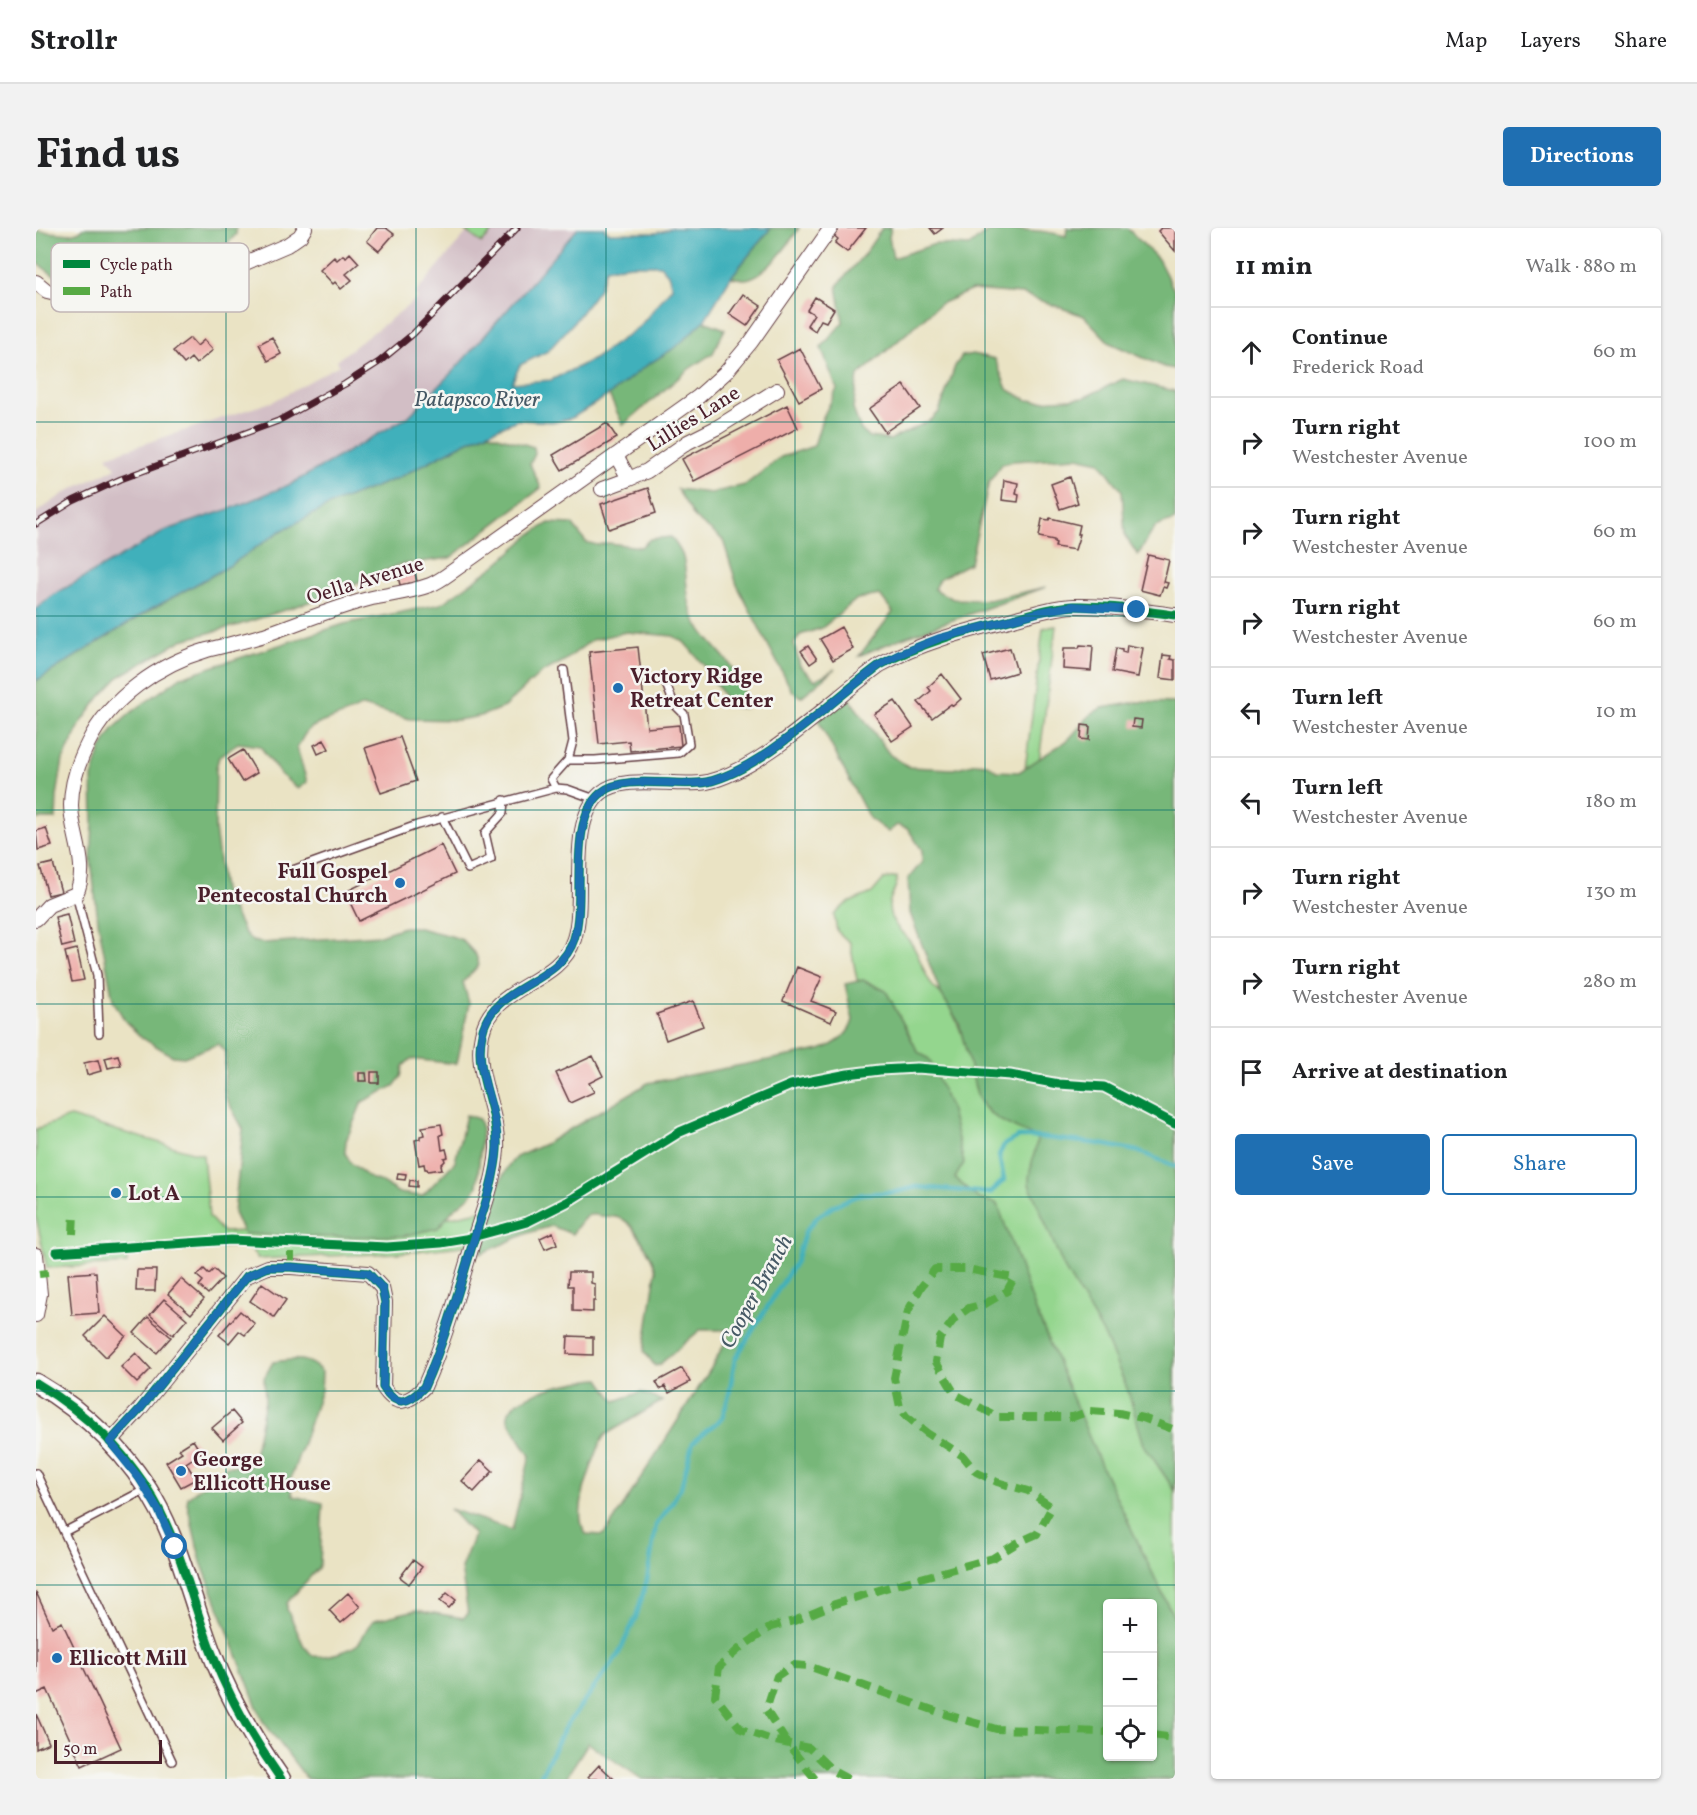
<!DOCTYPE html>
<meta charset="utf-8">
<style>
:root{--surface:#fff;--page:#f2f2f2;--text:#202124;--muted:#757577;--line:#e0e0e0;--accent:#1f6fb2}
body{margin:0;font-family:Vollkorn,serif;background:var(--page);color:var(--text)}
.controls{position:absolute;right:18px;bottom:18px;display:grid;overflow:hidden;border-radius:6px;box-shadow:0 2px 4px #0004}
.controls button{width:54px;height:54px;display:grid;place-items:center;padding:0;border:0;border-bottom:2px solid var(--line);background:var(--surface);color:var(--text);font:30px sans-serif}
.scale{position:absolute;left:18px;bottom:15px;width:108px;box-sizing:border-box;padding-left:6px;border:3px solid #4a1f2b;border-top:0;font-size:16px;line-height:21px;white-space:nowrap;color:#4a1f2b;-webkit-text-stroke:4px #f6f6f2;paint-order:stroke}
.stop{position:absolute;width:18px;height:18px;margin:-14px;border:4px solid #1f6fb2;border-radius:50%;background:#fff}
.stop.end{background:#1f6fb2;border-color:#fff;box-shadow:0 2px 6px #0008}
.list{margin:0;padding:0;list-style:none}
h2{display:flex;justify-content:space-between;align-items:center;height:78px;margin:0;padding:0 24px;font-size:26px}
h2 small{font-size:20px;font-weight:400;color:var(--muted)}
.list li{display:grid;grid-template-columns:39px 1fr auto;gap:18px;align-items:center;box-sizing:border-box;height:90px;padding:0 24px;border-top:2px solid var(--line)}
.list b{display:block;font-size:22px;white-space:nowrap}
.list p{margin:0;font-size:20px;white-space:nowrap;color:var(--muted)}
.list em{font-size:20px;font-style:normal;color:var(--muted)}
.actions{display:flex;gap:12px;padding:18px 24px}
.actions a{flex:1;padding:14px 0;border:2px solid var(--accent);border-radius:6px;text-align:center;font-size:21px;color:var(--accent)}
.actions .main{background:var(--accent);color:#fff}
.icon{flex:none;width:33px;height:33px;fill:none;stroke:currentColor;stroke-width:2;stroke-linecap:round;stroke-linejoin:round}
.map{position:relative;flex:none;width:1139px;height:1551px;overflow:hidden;border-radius:6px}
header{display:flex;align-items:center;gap:36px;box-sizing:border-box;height:84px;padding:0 30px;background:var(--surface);border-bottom:2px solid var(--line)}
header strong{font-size:28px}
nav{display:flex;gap:33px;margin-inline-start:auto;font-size:21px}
.intro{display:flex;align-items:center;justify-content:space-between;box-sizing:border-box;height:144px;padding:0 36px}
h1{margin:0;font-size:42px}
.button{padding:15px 27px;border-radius:6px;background:var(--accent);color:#fff;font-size:21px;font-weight:700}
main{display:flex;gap:36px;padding:0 36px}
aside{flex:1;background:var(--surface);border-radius:6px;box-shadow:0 2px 4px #0004}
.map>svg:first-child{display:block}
</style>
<header>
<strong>Strollr</strong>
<nav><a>Map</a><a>Layers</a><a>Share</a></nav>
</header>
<div class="intro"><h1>Find us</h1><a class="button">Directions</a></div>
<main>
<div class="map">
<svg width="1139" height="1551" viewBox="0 0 1139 1551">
<rect width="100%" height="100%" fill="#f6f6f2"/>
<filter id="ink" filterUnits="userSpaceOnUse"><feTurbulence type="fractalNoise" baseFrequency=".0167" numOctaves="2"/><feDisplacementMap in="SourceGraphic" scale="12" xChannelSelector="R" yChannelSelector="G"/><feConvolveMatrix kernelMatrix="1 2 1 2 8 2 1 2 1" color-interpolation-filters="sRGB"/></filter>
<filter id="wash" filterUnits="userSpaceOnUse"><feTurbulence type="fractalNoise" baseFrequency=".008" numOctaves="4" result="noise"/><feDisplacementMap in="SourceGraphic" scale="24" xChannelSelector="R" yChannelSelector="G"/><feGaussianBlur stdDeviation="1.35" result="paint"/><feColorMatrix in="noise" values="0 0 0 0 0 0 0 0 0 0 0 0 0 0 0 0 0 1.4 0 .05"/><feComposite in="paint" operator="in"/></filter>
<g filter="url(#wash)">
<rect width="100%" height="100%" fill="#eae3c4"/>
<path fill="#d2bec5" d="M460 0H542L481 71 420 140 372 189 255 256 196 280 131 302 17 367 0 381V285L30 264 80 240 71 228 238 173 303 137 301 132 382 70 379 66 431 4 446 15Z"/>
<path fill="#94d68e" stroke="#6f7a5c" stroke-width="1.5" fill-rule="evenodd" d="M425 0H460L446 15Z
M1020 398 995 598 1139 620V1551H633L914 879 445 1016 361 1025 222 1031 213 1018 91 1023V1036L11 1040 0 989V901L34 889 167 927 173 989 187 1004 359 996 405 991 467 978 878 816 850 763 832 754 821 752 814 715 801 703 798 687 810 676 836 665 848 651 861 649C862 663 850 669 854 685 857 698 868 705 875 715 884 728 887 744 896 757 898 761 903 763 906 767 917 783 924 798 929 817L982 596 1007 400ZM939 859 978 899C957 889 945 883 939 859ZM1072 1376H1116V1528H1072Z"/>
<path fill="#77b779" stroke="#606b52" stroke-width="1.5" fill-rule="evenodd" d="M46 0H200V6C192 15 181 31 170 35 143 47 60 61 32 53 19 49 10 42 0 34V3L35 6 44 3Z
M735 0H763C753 16 730 49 709 51 705 51 700 50 695 49Z
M846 0H855L853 9 857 30 899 16 933 18C939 14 945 7 952 4 977 0 1006 2 1030 8L1031 0H1091L1122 31 1139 64V141L1128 139 1074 115 1048 88 986 66 936 62 904 76 822 148 817 181 825 202 833 209 854 212 895 192 903 184 919 138 926 128 937 126 959 131 971 161 991 172 1003 173 1047 170 1087 151 1139 163V292L1119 299 1102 327 1089 308 1086 263 1064 234 1041 229 977 233 966 236 953 254 934 335 903 351 898 361 917 371 953 372 1010 359 866 410 823 428 857 384 844 367 821 371 786 400 764 407 758 416 764 438 779 452 799 441 765 469 756 463 701 357 687 312 659 290 641 261 675 265 709 257 745 229 778 218 786 191 801 161 785 120 807 94 801 58 830 24Z
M668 93 689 101 677 125 653 141 587 197 573 167 608 139 640 119Z
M452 205 498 219 499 226 494 236 505 260 414 330 362 337 291 368 203 397 146 412 84 448 64 469 45 495 27 532 21 568 20 591H0V453L112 383 193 338 243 304 298 275 362 250 430 214Z
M513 295 536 296 550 314 561 317 572 315 605 319 614 311 635 309C639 315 645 322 647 329 652 350 649 372 659 392 676 424 710 438 709 480L697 479 689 471 671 441 648 414 637 408 590 404 556 412 528 433 505 445 468 479 445 488 422 492 374 491 326 478C312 488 280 493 271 503 267 508 264 515 261 520L271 554 262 561 244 546 224 518 202 515 183 529 180 540 179 601 187 662 208 704 216 713 227 715 344 707 368 699H379L415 708 426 712 440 727 443 737 427 754 433 775 421 836 375 831 367 838 365 849 358 858 326 874 310 913 309 925 315 935 334 950 345 954 363 965 386 968 419 934 430 887 443 891 446 901 441 959 434 968 417 982 402 1000 367 1008 284 1009 208 1006 198 985 207 901 190 870 188 858 190 824 182 816 148 829 137 828 106 810 89 793 77 772 62 693 55 633 57 595 56 549 65 521 77 501 97 483 145 449 308 396 405 376 460 337 495 306Z
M813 470 854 527 873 539 917 541 940 535 951 536 961 543 983 544 1032 512 1056 485 1066 480 1101 474 1139 475V1263L1108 1217 1092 1163 1078 1130 1068 1107 1028 1040 993 956C992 940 1000 926 1001 910 976 898 954 893 941 867L923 795 904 764 874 685 872 651 886 634V622L872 601 861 597 852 604 833 590 781 490Z
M827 752 850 763 882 824 893 831 914 879 928 935 919 950 943 971 960 975 963 980 1000 1083 1064 1235 1139 1392V1551H606L552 1515 529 1551H271L226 1492 165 1334 151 1275 152 1269 191 1238H214L217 1233 229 1173 228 1150 237 1134C258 1131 271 1128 286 1144L285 1162 254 1253 257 1268 287 1275 284 1335 282 1340 251 1375V1381L268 1418 277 1428C289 1430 315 1423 323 1415 329 1407 330 1397 339 1392L380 1382 427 1390 432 1386 425 1340 438 1307 414 1281 476 1302 494 1228 472 1192C467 1165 545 1152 564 1151L579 1173 605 1164 626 1173 569 1207 565 1213C557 1236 534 1284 550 1306L566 1307 571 1303 674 1142 694 1105 689 1102H664L624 1136 619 1138 608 1123 620 1043C617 1030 600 999 588 992 582 988 573 988 565 988 561 987 555 986 551 988 546 991 540 1001 536 1006L516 998 492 1005 444 1026 462 958 472 938 480 929 509 916 612 855 784 822C798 817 813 808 817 792L809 756ZM1072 1376H1116V1528H1072Z"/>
<path fill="#41b0bb" stroke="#466873" stroke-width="1.5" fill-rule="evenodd" d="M542 0H570L569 2 574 5H620L636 0H735L695 49 668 93 640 119 608 139 573 167 536 190 520 194 481 192 430 214 362 250 298 275 243 304 193 338 112 383 0 453V381L17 367 131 302 196 280 255 256 372 189 420 140 481 71ZM596 37H624L632 46 636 59 604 98 558 131 515 152 476 155 484 137 512 123 538 94 563 61 570 40Z"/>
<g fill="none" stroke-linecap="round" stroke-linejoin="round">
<path stroke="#41b0bb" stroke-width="4.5" d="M503 1551 529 1499 581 1429 600 1389 611 1352 620 1297 634 1278 645 1259 657 1214 686 1190 693 1167 699 1131 760 1033 769 1004 781 989 801 976 826 966 859 964 881 959 954 965 968 952 963 927 968 917 982 909H1002L1065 916 1101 923 1139 938"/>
</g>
<g id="blocks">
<path fill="#eeaeaa" d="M341 0H350L358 6 343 23 331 13Z
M801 0H830L811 24 799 15 802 11 796 6Z
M894 0H907L899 6Z
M1125 0H1139V23L1122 3Z
M314 25 323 35 310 46 316 52 305 61 299 54 297 56 284 42 298 29 301 32 307 27 310 29Z
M707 66 725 78 711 98 693 86Z
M779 69 798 81 790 94 785 92 779 103 771 97 778 86 771 82Z
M236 109 245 126 232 133 223 116Z
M154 110 161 118 168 112 177 122 160 136 155 130 148 136 137 123Z
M764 120 785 161 763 173 741 132Z
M868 157 884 180 849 204 833 181Z
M751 177 762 200 658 253 646 231Z
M571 195 581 210 526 242 517 227Z
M1034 249 1042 275 1024 281 1015 256Z
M968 252 982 255 980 266 983 267 982 274 966 272Z
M612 260 620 285 573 301 565 276Z
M1014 290 1044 297 1042 306H1044L1039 322 1019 319 1020 315 1018 314V312L1003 309 1006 291 1013 292Z
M1112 327 1133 332 1128 354 1132 355 1130 360 1127 359 1124 367 1104 362Z
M378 341 381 354 364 357 361 344Z
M805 399 817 421 797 432 784 411Z
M1044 417 1057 418 1055 443 1027 441 1028 420H1043Z
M1091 417 1107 420 1102 449 1076 444 1080 420 1086 421V424L1090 425Z
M772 418 781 431 774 436 765 423Z
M602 419 611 500 643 497 645 518 594 523 593 513 563 516 553 424Z
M974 420 981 444 954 452 947 427Z
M1127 427 1135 428 1134 431 1139 432V452L1124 450Z
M906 446 925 471 917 478 915 476 896 490 882 474 895 463 892 459Z
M859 473 877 499 856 513 838 486Z
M1097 491 1106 492 1105 500 1096 499Z
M1046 497 1054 498 1053 512 1045 511Z
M364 509 380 553 345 565 329 520Z
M288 512 293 521 282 526 278 517Z
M207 522 221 545 206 554 192 531Z
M10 600 16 618 2 622 0 603Z
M405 617 419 646 323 693 309 664Z
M17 635 25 664 12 667 4 638Z
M31 686 38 716 26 719 19 689Z
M41 721 48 752 36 754 29 724Z
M761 739 786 749 775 773 800 783 795 794 747 773Z
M657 773 667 798 630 812 621 786Z
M82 827 85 837 72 840 69 830Z
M557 828 567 848 553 855 558 864 534 875 520 845Z
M62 832 65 843 51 847 48 835Z
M335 844H343V855H335Z
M323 845H330L331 853H323Z
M405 896 407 906 404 907 406 922 410 921 412 929 408 930 409 933 405 937 406 941 392 943 391 941H389L388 936 383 937 379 912 384 911V908L388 907 386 899Z
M362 945 370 946 369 952 361 951Z
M374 952 381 953V959L373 958Z
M517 1004 521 1016 509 1021 504 1010Z
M168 1041 173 1046 178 1041 187 1050 172 1066 163 1058 167 1053 161 1048Z
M101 1042H120L119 1063H100Z
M60 1044 63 1085 36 1087 32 1046Z
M533 1044H555V1055L559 1056V1073H557V1084L537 1083V1058H532Z
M145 1051 168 1071 155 1086 132 1066Z
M226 1055 250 1072 238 1089 214 1073Z
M128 1071 151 1091 137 1107 114 1087Z
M204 1083 219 1096 209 1107 203 1103 193 1115 183 1107Z
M69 1088 90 1108 70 1129 49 1108Z
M112 1089 135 1109 121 1125 98 1105Z
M532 1108 557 1109V1127L531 1126Z
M100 1125 115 1141 101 1155 85 1139Z
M646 1140 654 1154 633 1165 629 1158 624 1161 620 1154Z
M196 1183 206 1195 187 1212 176 1200Z
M157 1212 165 1225 150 1235 160 1251 145 1259 130 1234 146 1224 143 1221Z
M445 1232 457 1243 438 1264 426 1253Z
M377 1332 386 1339 373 1356 364 1349Z
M0 1364 16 1399 26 1394 85 1520 46 1538 11 1461 0 1466Z
M312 1365 324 1379 305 1395 293 1382Z
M411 1365 420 1372 413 1380 404 1373Z
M0 1486 13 1515 0 1521Z
M563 1537 578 1551H554L552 1549Z"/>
</g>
</g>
<g filter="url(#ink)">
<use href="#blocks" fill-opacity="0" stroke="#623c42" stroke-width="1.5"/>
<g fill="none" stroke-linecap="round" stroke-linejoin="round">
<defs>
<path id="lane" d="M528 442 537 513 532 532 515 551 520 560 531 561 559 571
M532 532H559L643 525 653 516 648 486 638 476 628 451
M406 589 432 641 455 631 449 605 467 585 468 572
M254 643 381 597 520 560
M40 666 61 747 63 805
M0 1245 136 1533
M28 1304 110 1261"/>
<path id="street" d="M0 54 11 63 33 68H55L126 61 160 54 188 44 251 17 264 8 269 0
M580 227 593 251 611 243 652 214 682 199 741 162
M566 261 593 251
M0 691 13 677 40 666C54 637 35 606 35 577 35 557 43 533 52 515 74 470 123 436 171 422 190 417 209 413 228 407 263 395 299 379 336 370 355 366 375 364 394 357 402 354 410 348 417 343L662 169 690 144 715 114 795 0
M0 1027 4 1066 0 1087
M74 1214 104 1181 211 1048 232 1039H255L332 1045 346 1060 349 1074 347 1159C360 1180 373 1175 388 1159 409 1112 423 1061 438 1011 447 982 459 952 461 921 463 882 437 845 446 806 456 756 523 758 538 711 551 669 530 595 565 565 588 545 642 560 671 554 728 541 795 472 844 437 884 415 926 404 970 393 992 387 1015 379 1038 378 1071 377 1106 383 1139 387"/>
<path id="secondary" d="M0 1155C50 1184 96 1229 123 1281 146 1326 157 1376 175 1423 192 1468 217 1511 245 1551"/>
</defs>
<use href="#lane" stroke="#623c42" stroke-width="10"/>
<use href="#street" stroke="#623c42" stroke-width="16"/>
<use href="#secondary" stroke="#623c42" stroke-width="21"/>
<use href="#lane" stroke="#fff" stroke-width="7"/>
<use href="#street" stroke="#fff" stroke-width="14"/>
<use href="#secondary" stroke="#fff" stroke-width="18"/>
<defs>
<path id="rail" d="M0 296 37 273 85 251 242 193 309 156 343 134 377 106 481 0"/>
</defs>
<use href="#rail" stroke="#4a1f2b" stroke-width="7"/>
<use href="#rail" stroke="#f6f6f2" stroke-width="4.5" stroke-dasharray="14" stroke-linecap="butt"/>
<path stroke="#57aa44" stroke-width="8" stroke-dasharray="15 8" stroke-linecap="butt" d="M37 1006 38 985
M255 1039V1015
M3 1046 12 1045
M1116 1507 1139 1510
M779 1551 751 1515 730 1482 741 1448 757 1437 772 1438 905 1485 960 1501 1072 1504
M812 1551 797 1543 773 1520 739 1513 705 1501 679 1468 683 1439 704 1420 735 1399 758 1393 799 1376 856 1358 957 1330 981 1315 1001 1306 1016 1279 992 1263 961 1254 940 1244 927 1228 891 1205 870 1188 864 1179 858 1150 872 1083 885 1059 899 1041H931L978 1050 971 1063 949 1076 933 1080 919 1090 904 1110 900 1134 919 1166 962 1189H1037L1053 1183 1083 1185 1107 1190 1139 1202"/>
<defs>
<path id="cycleway" d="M20 1024 195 1012 351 1019 405 1015 429 1011 491 994 531 974 644 904 755 857 812 846 844 842 881 840 974 847 1023 856 1068 859 1139 896
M0 1155C50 1184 96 1229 123 1281 146 1326 157 1376 175 1423 192 1468 217 1511 245 1551
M74 1214 104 1181 211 1048 232 1039H255L332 1045 346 1060 349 1074 347 1159C360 1180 373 1175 388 1159 409 1112 423 1061 438 1011 447 982 459 952 461 921 463 882 437 845 446 806 456 756 523 758 538 711 551 669 530 595 565 565 588 545 642 560 671 554 728 541 795 472 844 437 884 415 926 404 970 393 992 387 1015 379 1038 378 1071 377 1106 383 1139 387"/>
</defs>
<use href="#cycleway" stroke="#f6f6f2" stroke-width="13"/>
<use href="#cycleway" stroke="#00873e" stroke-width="9"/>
</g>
</g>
<g fill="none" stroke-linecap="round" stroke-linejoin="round" filter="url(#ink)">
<path stroke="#1f6fb2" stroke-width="8" d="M139 1319 122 1281 103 1250 74 1214 104 1181 211 1048 231 1039H255L332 1045 346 1060 349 1074 347 1159C360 1180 373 1175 388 1159 409 1112 423 1061 438 1011 447 982 459 952 461 921 464 882 437 845 446 806 456 756 523 758 538 711 551 669 530 595 565 565 588 545 641 560 671 554 727 541 796 472 844 437L864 426 904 410 1004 384 1036 378 1101 382"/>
</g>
<path fill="none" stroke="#0f766e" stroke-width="1.5" stroke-opacity="0.55" d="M190 0V1551M380 0V1551M570 0V1551M759 0V1551M949 0V1551M0 194H1139M0 388H1139M0 582H1139M0 776H1139M0 969H1139M0 1163H1139M0 1357H1139"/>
<g fill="#1f6fb2" stroke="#f6f6f2" stroke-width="2">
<circle cx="582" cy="460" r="6"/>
<circle cx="364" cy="655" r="6"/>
<circle cx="80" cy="965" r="6"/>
<circle cx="145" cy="1243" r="6"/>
<circle cx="21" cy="1430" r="6"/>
</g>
<g text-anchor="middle" stroke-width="5" stroke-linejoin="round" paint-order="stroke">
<g font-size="21" fill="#4a1f2b" stroke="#f6f6f2">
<text transform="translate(657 190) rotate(-32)" y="7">Lillies Lane</text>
<text transform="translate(329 352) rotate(-17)" y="7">Oella Avenue</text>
</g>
<g font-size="21" font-weight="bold" fill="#4a1f2b" stroke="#f6f6f2" text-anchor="start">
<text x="594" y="455">Victory Ridge<tspan x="594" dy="24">Retreat Center</tspan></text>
<text x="352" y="650" text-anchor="end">Full Gospel<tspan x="352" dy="24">Pentecostal Church</tspan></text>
<text x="92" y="972">Lot A</text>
<text x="157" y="1238">George<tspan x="157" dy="24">Ellicott House</tspan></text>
<text x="33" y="1437">Ellicott Mill</text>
</g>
<g font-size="22" font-style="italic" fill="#465965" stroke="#f6f6f2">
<text x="441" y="178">Patapsco River</text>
<text transform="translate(719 1063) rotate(-61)" y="8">Cooper Branch</text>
</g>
</g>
<rect x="15" y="15" width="198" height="69" rx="9" fill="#f6f6f2" stroke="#c2b6b6" stroke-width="1.5"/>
<rect x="27" y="32" width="27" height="8" fill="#00873e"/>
<rect x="27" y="59" width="27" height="8" fill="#57aa44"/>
<g font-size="16" fill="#4a1f2b">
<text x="64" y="42">Cycle path</text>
<text x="64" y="69">Path</text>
</g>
</svg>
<div class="controls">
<button>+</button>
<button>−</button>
<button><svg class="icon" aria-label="locate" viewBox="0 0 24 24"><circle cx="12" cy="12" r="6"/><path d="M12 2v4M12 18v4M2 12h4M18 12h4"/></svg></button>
</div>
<div class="scale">50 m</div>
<div class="stop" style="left:139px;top:1319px"></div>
<div class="stop end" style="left:1101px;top:382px"></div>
</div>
<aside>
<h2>11 min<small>Walk · 880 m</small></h2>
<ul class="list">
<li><svg class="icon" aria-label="ahead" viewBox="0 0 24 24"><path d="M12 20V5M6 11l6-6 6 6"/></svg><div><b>Continue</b><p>Frederick Road</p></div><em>60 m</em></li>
<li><svg class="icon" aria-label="right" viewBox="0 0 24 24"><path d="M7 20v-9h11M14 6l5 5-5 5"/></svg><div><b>Turn right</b><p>Westchester Avenue</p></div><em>100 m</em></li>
<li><svg class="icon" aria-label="right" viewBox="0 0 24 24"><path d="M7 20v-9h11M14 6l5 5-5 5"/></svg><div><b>Turn right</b><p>Westchester Avenue</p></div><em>60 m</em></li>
<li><svg class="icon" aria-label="right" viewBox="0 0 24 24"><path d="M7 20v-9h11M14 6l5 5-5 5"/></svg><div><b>Turn right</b><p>Westchester Avenue</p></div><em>60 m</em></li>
<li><svg class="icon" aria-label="left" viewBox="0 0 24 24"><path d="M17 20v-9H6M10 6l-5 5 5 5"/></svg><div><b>Turn left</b><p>Westchester Avenue</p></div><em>10 m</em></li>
<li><svg class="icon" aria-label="left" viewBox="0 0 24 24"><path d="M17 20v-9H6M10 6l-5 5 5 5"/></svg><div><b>Turn left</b><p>Westchester Avenue</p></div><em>180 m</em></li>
<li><svg class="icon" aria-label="right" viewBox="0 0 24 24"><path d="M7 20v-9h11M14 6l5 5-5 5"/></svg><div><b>Turn right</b><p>Westchester Avenue</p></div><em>130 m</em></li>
<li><svg class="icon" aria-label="right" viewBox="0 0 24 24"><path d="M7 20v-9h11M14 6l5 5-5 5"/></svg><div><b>Turn right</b><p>Westchester Avenue</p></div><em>280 m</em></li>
<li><svg class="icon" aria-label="arrive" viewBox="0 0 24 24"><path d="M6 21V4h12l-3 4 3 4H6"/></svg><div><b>Arrive at destination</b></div></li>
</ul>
<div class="actions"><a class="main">Save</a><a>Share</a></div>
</aside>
</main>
